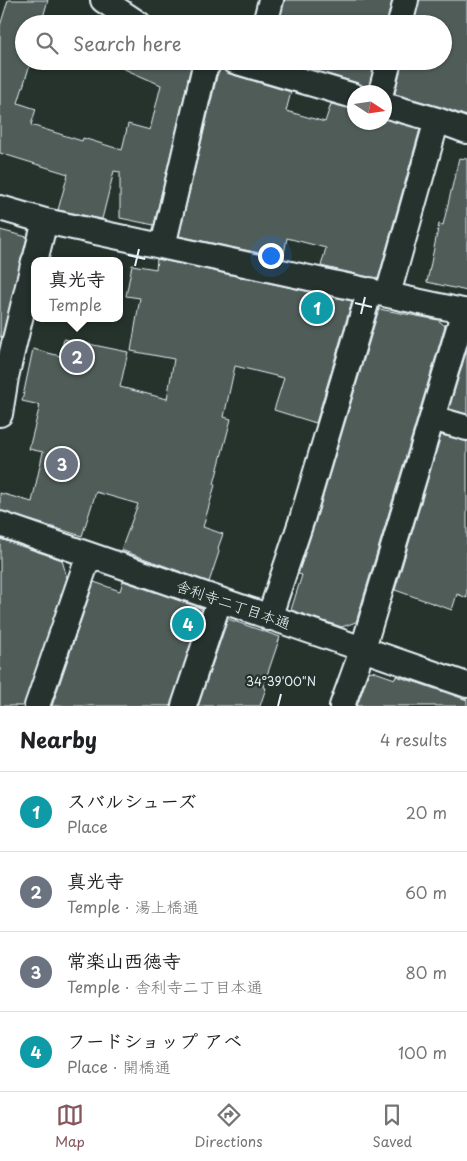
<!DOCTYPE html>
<meta charset="utf-8">
<style>
:root{--surface:#fff;--page:#f2f2f2;--text:#202124;--muted:#757577;--line:#e0e0e0;--accent:#84575d}
body{margin:0;font-family:"Playpen Sans","Klee One",sans-serif;background:var(--page);color:var(--text)}
.compass{position:absolute;left:347px;top:85px;width:45px;height:45px;border-radius:50%;background:var(--surface);box-shadow:0 1px 4px #0004;rotate:102deg}
.you{position:absolute;left:270px;top:255px;width:18px;height:18px;margin:-12px;border:4px solid #fff;border-radius:50%;background:#1a73e8;box-shadow:0 0 0 8px #1a73e833}
.badge{display:grid;place-items:center;width:32px;height:32px;border-radius:50%;background:var(--accent);color:#fff;font-size:16px;font-weight:700}
.pin{position:absolute;translate:-50% -50%;border:2px solid #fff;box-shadow:0 1px 5px #0006}
.popup{position:absolute;left:31px;top:257px;width:92px;height:65px;box-sizing:border-box;display:grid;place-content:center;border-radius:10px;background:var(--surface);filter:drop-shadow(0 1px 4px #0005);font-size:16px;white-space:nowrap;color:var(--muted)}
.popup b{font-size:19px;color:var(--text)}
.popup::after{content:'';position:absolute;left:50%;top:100%;margin-left:-10px;border:10px solid transparent;border-top-color:var(--surface)}
.list{margin:0;padding:0;list-style:none}
h2{display:flex;justify-content:space-between;align-items:center;height:65px;margin:0;padding:0 20px;font-size:21px}
h2 small{font-size:16px;font-weight:400;color:var(--muted)}
.list li{display:grid;grid-template-columns:32px 1fr auto;gap:15px;align-items:center;box-sizing:border-box;height:80px;padding:0 20px;border-top:1px solid var(--line)}
.list b{display:block;font-size:19px;white-space:nowrap}
.list p{margin:0;font-size:16px;white-space:nowrap;color:var(--muted)}
.list em{font-size:16px;font-style:normal;color:var(--muted)}
.icon{flex:none;width:28px;height:28px;fill:none;stroke:currentColor;stroke-width:2;stroke-linecap:round;stroke-linejoin:round}
.map{position:relative;flex:none;width:467px;height:706px;overflow:hidden}
.search{position:absolute;background:var(--surface);box-shadow:0 1px 4px #0004;left:15px;right:15px;top:15px;height:55px;display:flex;align-items:center;gap:12px;box-sizing:border-box;padding:0 18px;border-radius:28px;color:var(--muted);font-size:19px}
.sheet{height:385px;background:var(--surface)}
nav{display:flex;justify-content:space-around;align-items:center;box-sizing:border-box;height:70px;border-top:1px solid var(--line);background:var(--surface);font-size:14px;color:var(--muted)}
nav a{display:grid;justify-items:center;gap:2px}
nav .on{color:var(--accent)}
.map>svg:first-child{display:block}
</style>
<div class="map">
<svg width="467" height="706" viewBox="0 0 467 706">
<rect width="100%" height="100%" fill="#26332d"/>
<filter id="ink" filterUnits="userSpaceOnUse"><feTurbulence type="fractalNoise" baseFrequency=".02" numOctaves="2"/><feDisplacementMap in="SourceGraphic" scale="10" xChannelSelector="R" yChannelSelector="G"/><feConvolveMatrix kernelMatrix="1 2 1 2 8 2 1 2 1" color-interpolation-filters="sRGB"/></filter>
<g filter="url(#ink)">
<path fill="#505c59" stroke="#e8f1f8" d="M8 0H48L41 24H24V61H31L18 103 36 109 31 125 82 141 83 138 122 150 128 124 150 130 161 85 106 61H193L191 67 154 225 120 218V172L114 171 102 219 58 210 68 174 0 153V26Z
M284 0H392L387 24H288V21L280 19Z
M419 0H467V116L441 107 395 94 402 61H443V24H432L415 19Z
M284 61H375L368 92 364 86 358 83Z
M222 67 224 71 230 74 291 92 286 111 325 122 331 104 354 109V122H384V119L420 129 378 279 321 266 326 248 287 238 283 258 179 236 217 76Z
M459 158 467 159V291L427 282 439 224 443 225Z
M0 230 27 237 2 337H0Z
M157 259 352 301 316 423 274 410 284 378 235 366 224 417 231 419 214 484 215 485 203 527 223 534 218 548 219 552 209 582 121 550 138 504 96 492 82 536 0 511V493L32 502 43 452 29 449 40 405 22 401 33 349 60 356 64 339 128 352 120 387 167 399 174 359 131 351 140 298 126 296 132 265 156 269Z
M379 309 438 320 445 326 360 609 356 622 342 627 291 610 302 575 298 574 315 523Z
M467 349V414L449 409Z
M441 435 467 441V598L457 594 452 610 395 590Z
M0 539 62 560 67 578 24 706H0Z
M123 581 200 608V609L202 610 171 706H52L94 582 120 591Z
M228 619 280 637 263 687 266 688 260 706H198Z
M372 671 395 679 396 676 421 684 467 700V706H357L369 672Z"/>
<g fill="none" stroke-linecap="round" stroke-linejoin="round">
<defs>
<path id="street" d="M103 0 139 24
M265 24 271 0
M400 24 406 0
M234 61 354 96
M381 92 389 61
M384 105 437 120 467 131
M0 208 45 221 467 312
M163 246 204 70 210 61
M35 261 45 221
M388 294 437 120
M0 414 6 377 34 261
M432 418 467 428
M0 524 467 685
M269 618 302 519 370 290
M37 706 89 555
M184 706 219 601
M342 706 363 648 464 311"/>
</defs>
<use href="#street" stroke="#e8f1f8" stroke-width="28"/>
<use href="#street" stroke="#26332d" stroke-width="24"/>
</g>
</g>
<path fill="none" stroke="#e8f1f8" stroke-width="2" d="M128 255 145 259M135 266 139 249M355 303 372 307M361 314 365 297M278 706 281 694"/>
<g text-anchor="middle" stroke-width="4.5" stroke-linejoin="round" paint-order="stroke">
<g font-size="15" fill="#e8f1f8" stroke="#26332d">
<text transform="translate(233 605) rotate(19)" y="5">舎利寺二丁目本通</text>
</g>
</g>
<g font-size="12" text-anchor="middle" fill="#e8f1f8" stroke="#26332d" stroke-width="4.5" stroke-linejoin="round" paint-order="stroke">
<text x="281" y="686">34°39'00"N</text>
</g>
</svg>
<svg class="compass" viewBox="-18 -18 36 36"><path d="M0-13l5 13h-10z" fill="#e53935"/><path d="M0 13l5-13h-10z" fill="#757577"/></svg>
<div class="you"></div>
<div class="pin badge" style="left:317px;top:308px;background:#0f9aa8">1</div>
<div class="pin badge" style="left:77px;top:357px;background:#6b7280">2</div>
<div class="popup"><b>真光寺</b>Temple</div>
<div class="pin badge" style="left:62px;top:464px;background:#6b7280">3</div>
<div class="pin badge" style="left:188px;top:624px;background:#0f9aa8">4</div>
<div class="search"><svg class="icon" aria-label="search" viewBox="0 0 24 24"><circle cx="10" cy="10" r="6"/><path d="M15 15l6 6"/></svg>Search here</div>
</div>
<section class="sheet">
<h2>Nearby<small>4 results</small></h2>
<ul class="list">
<li><span class="badge" style="background:#0f9aa8">1</span><div><b>スバルシューズ</b><p>Place</p></div><em>20 m</em></li>
<li><span class="badge" style="background:#6b7280">2</span><div><b>真光寺</b><p>Temple · 湯上橋通</p></div><em>60 m</em></li>
<li><span class="badge" style="background:#6b7280">3</span><div><b>常楽山西徳寺</b><p>Temple · 舎利寺二丁目本通</p></div><em>80 m</em></li>
<li><span class="badge" style="background:#0f9aa8">4</span><div><b>フードショップ アベ</b><p>Place · 開橋通</p></div><em>100 m</em></li>
</ul>
</section>
<nav>
<a class="on"><svg class="icon" aria-label="map" viewBox="0 0 24 24"><path d="M3 6l6-2 6 2 6-2v14l-6 2-6-2-6 2zM9 4v14M15 6v14"/></svg>Map</a>
<a><svg class="icon" aria-label="directions" viewBox="0 0 24 24"><path d="M12 3l9 9-9 9-9-9zM9 14v-3h6M13 9l2 2-2 2"/></svg>Directions</a>
<a><svg class="icon" aria-label="saved" viewBox="0 0 24 24"><path d="M7 4h10v16l-5-4-5 4z"/></svg>Saved</a>
</nav>
